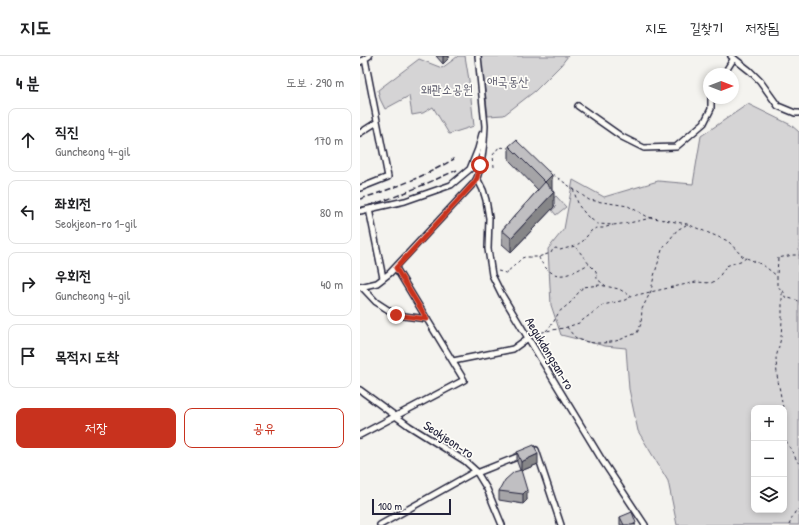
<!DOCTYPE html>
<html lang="ko">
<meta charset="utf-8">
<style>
:root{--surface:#fff;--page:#f2f2f2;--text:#202124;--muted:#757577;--line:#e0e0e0;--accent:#c8321e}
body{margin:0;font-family:"Patrick Hand","Poor Story",sans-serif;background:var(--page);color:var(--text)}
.controls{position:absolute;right:12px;bottom:12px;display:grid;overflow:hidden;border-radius:8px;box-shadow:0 2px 6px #0003}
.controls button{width:36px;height:36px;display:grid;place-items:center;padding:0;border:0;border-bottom:1px solid var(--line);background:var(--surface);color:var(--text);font:20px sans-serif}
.compass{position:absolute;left:343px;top:12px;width:36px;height:36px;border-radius:50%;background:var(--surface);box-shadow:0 2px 6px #0003;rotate:90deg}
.scale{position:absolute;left:12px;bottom:10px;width:79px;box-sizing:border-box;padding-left:4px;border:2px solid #22223b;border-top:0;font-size:11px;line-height:14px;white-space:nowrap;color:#22223b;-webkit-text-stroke:3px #fdfcf7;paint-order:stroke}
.stop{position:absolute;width:12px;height:12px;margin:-9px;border:3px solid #c8321e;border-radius:50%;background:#fff}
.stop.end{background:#c8321e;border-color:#fff;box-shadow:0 1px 4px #0008}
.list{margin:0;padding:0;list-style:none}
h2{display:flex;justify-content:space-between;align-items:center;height:52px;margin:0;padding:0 16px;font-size:17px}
h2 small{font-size:13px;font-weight:400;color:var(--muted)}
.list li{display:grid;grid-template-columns:26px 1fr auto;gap:12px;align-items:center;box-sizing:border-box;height:64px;margin:0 8px 8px;padding:0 8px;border:1px solid var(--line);border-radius:8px}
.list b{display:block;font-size:15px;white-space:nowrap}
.list p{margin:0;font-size:13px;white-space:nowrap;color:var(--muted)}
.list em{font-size:13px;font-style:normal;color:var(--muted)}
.actions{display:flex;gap:8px;padding:12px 16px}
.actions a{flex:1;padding:9px 0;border:1px solid var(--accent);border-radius:8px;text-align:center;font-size:14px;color:var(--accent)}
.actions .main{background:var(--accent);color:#fff}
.icon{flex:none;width:22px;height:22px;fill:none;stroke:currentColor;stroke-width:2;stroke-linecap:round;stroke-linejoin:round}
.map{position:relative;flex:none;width:439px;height:469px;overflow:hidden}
header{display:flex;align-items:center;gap:24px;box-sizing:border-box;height:56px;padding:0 20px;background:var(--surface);border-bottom:1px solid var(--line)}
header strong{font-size:19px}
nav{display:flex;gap:22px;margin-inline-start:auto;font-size:14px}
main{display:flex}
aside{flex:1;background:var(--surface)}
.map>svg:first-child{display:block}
</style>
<header>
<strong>지도</strong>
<nav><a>지도</a><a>길찾기</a><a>저장됨</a></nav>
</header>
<main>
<aside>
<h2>4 분<small>도보 · 290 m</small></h2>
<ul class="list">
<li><svg class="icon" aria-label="ahead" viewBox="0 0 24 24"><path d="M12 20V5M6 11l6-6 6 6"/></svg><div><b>직진</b><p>Guncheong 4-gil</p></div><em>170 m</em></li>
<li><svg class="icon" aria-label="left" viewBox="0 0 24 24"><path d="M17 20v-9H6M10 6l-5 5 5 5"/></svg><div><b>좌회전</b><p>Seokjeon-ro 1-gil</p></div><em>80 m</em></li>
<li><svg class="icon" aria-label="right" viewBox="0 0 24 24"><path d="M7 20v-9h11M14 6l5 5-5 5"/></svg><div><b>우회전</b><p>Guncheong 4-gil</p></div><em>40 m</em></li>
<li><svg class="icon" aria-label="arrive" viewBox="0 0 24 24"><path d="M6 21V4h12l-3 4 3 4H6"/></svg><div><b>목적지 도착</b></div></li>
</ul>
<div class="actions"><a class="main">저장</a><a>공유</a></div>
</aside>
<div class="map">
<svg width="439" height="469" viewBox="0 0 439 469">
<rect width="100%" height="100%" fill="#f4f3ef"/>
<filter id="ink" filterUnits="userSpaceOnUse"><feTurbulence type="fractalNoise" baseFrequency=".025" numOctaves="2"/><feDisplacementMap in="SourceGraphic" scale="8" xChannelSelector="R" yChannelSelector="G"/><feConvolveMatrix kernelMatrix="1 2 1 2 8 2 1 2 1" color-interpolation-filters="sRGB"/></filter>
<g filter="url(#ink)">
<path fill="#d5d4d5" stroke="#7c7b88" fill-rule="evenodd" d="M98 0H105L109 24 114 70 89 78 73 51 63 57 52 59 49 40 25 53 20 43 18 34 59 3 82 12 93 4Z
M121 0H208L201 9 175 35 144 59 128 60Z
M388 48 431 69 439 76V469H317L308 425 278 375 269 333 266 292 245 290 201 279 191 249 188 193 204 173 213 124 244 141 298 125 333 128 341 80ZM394 352H424V454H394Z
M196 140 206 151 196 159 192 154 196 151 190 145Z"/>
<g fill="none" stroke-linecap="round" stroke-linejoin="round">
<defs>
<path id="minor" d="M371 0 390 15 400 25 418 50 435 57H439
M0 6 9 0
M364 18 374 2
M218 50 262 81 284 92 316 91 344 67 351 53V42
M0 77 17 66
M117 122 123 134 126 144 129 162 128 193 132 219 142 239 242 404 285 469
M0 132 28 121 5 3
M9 153 23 222
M0 155 45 145 91 129 110 113 118 93 122 78
M1 230 16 246 36 259 67 263
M0 231 17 227 30 217 114 127 117 122 121 109 124 86 125 70 118 0
M93 305 153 293 168 282
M0 334 49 370 105 405 116 415 127 433 142 469
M0 379 104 324 36 212
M171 396 176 394 201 469
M117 417 162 399
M20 469 116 415"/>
</defs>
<use href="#minor" stroke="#22223b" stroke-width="8"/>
<path stroke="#22223b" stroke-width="1" stroke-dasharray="3 3" stroke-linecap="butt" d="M134 111 133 99 139 91 148 92
M188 115 229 144 268 150 288 161 327 168 368 185 382 200 403 209 417 220
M213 133 219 150 228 161 238 168 253 169 269 167 291 162
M216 191 229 208 236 215 237 223 246 230
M179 201C180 206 183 208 186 212 200 227 215 215 229 208
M138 215 146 217 154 210 162 202 165 201H178L191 197 193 193 196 192 200 194 215 190 223 185 231 175 236 172H243L253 169
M422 235 424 236 425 241 439 245
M207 271C209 274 212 278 215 281 226 289 247 288 259 284 265 282 271 279 277 277L281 268 282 253 291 235 294 220 302 194 317 174 326 169
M186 275 193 267 199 256 210 247 223 231 240 229 259 233 271 240
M170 276H173L180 277 186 275 204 272 219 267 243 249 265 244 272 240 336 226 351 227 357 224 366 210 383 204 386 202
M423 352 417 319 416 302 421 282 422 264V235L417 229V220L418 202 433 199H439
M424 361 425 383 439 408
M429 469 435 456 439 452"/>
<use href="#minor" stroke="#fdfcf7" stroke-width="5"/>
<path stroke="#22223b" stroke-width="1.5" stroke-dasharray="6 3" stroke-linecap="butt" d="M0 143C33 133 65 120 94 103
M0 152C34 143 65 128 97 114"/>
</g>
<path fill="#a5a4a7" stroke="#22223b" d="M76 0H89V2L83 8Z
M149 90 192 133V134L194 151 151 196 142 188V174L178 134 149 104Z
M157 396 178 408 161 415 167 444 163 448 139 444V435L160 414 157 406Z
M260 461 276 469H260Z"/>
<path fill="#868688" stroke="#22223b" d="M83 0H89V2L83 8Z
M192 119V133L185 140V126Z
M194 136V151L151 196V182Z
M178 398V408L161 415V406Z
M167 434V444L163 448V438Z"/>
<path fill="#c0bfc2" stroke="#22223b" d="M156 84 192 119 185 126 149 90Z
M185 126 194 136 151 182 142 174Z
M174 389 178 398 161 406 157 396Z
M161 414 167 434 163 438 139 435 145 424 154 416Z
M272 456 276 467 272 469H264L260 461Z"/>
</g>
<g fill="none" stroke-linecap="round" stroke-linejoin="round" filter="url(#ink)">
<path stroke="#c8321e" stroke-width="5" d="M36 259 67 263 36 212 114 127 117 122 120 109"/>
</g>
<g text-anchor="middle" stroke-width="3.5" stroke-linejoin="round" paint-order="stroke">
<g font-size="13" fill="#585769" stroke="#fdfcf7">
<text x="148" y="30">애국동산</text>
<text x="87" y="38">왜관소공원</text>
</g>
<g font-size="13" fill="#22223b" stroke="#fdfcf7">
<text transform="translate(190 297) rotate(59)" y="5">Aegukdongsan-ro</text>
<text transform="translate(89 383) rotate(33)" y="5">Seokjeon-ro</text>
</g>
</g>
</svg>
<div class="controls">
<button>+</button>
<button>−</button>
<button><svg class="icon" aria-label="layers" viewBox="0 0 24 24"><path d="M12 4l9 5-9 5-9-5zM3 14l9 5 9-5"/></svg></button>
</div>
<svg class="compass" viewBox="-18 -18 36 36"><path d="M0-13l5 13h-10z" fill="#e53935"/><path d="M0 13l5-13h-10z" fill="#757577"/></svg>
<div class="scale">100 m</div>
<div class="stop" style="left:120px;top:109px"></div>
<div class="stop end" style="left:36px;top:259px"></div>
</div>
</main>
